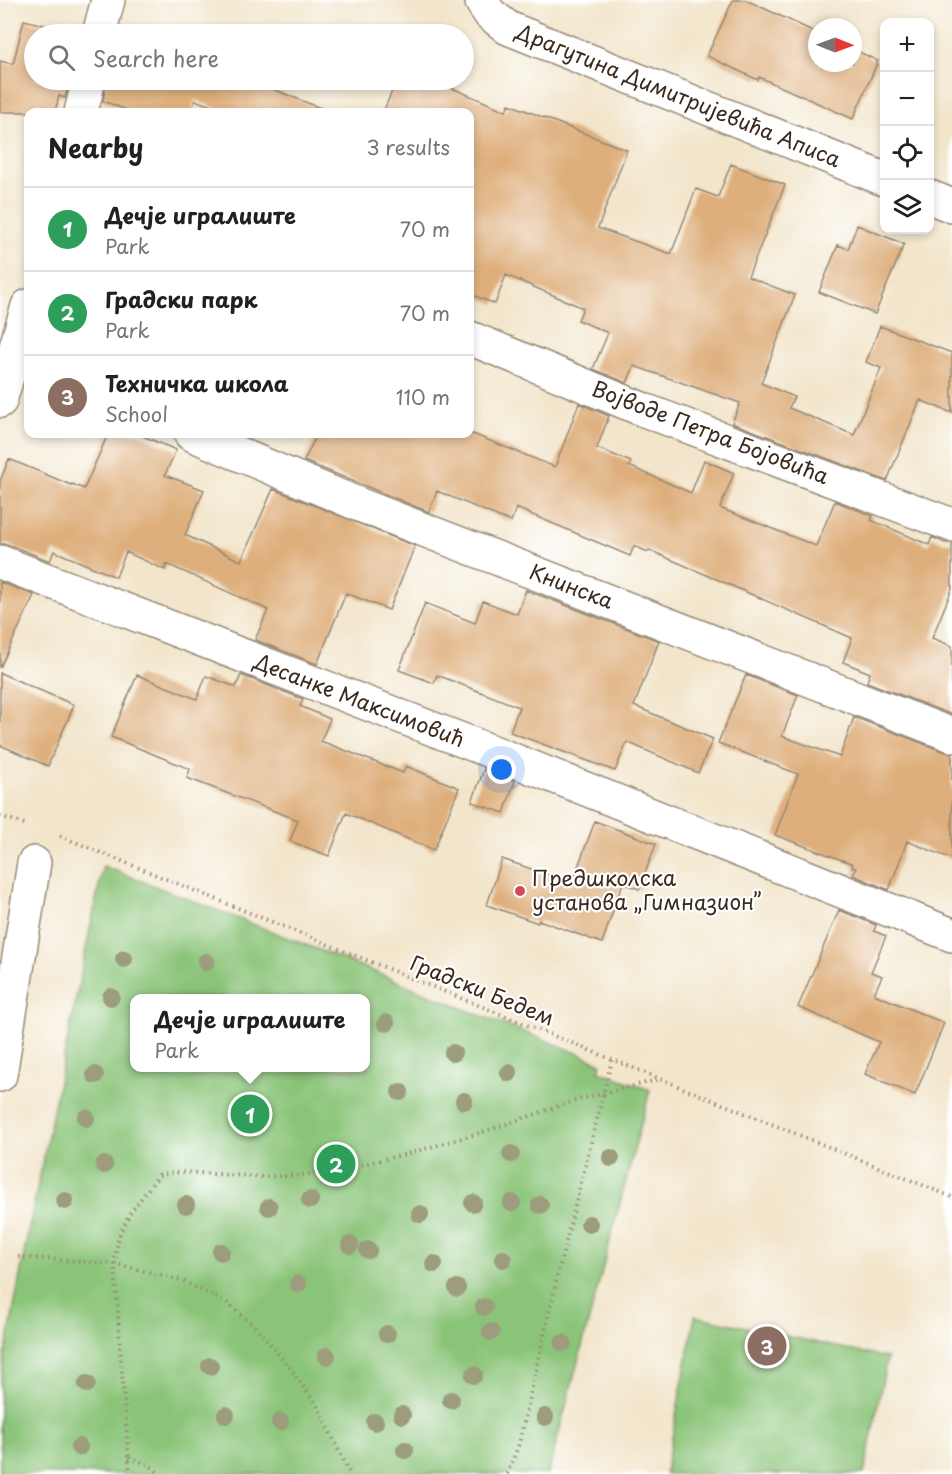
<!DOCTYPE html>
<meta charset="utf-8">
<style>
:root{--surface:#fff;--page:#f2f2f2;--text:#202124;--muted:#757577;--line:#e0e0e0;--accent:#b45309}
body{margin:0;font-family:"Playpen Sans",sans-serif;background:var(--page);color:var(--text)}
.controls{position:absolute;right:18px;top:18px;display:grid;overflow:hidden;border-radius:12px;box-shadow:0 3px 9px #0003}
.controls button{width:54px;height:54px;display:grid;place-items:center;padding:0;border:0;border-bottom:2px solid var(--line);background:var(--surface);color:var(--text);font:30px sans-serif}
.compass{position:absolute;left:808px;top:18px;width:54px;height:54px;border-radius:50%;background:var(--surface);box-shadow:0 3px 9px #0003;rotate:91deg}
.you{position:absolute;left:502px;top:770px;width:21px;height:21px;margin:-15px;border:4px solid #fff;border-radius:50%;background:#1a73e8;box-shadow:0 0 0 9px #1a73e833}
.badge{display:grid;place-items:center;width:39px;height:39px;border-radius:50%;background:var(--accent);color:#fff;font-size:20px;font-weight:700}
.pin{position:absolute;translate:-50% -50%;border:3px solid #fff;box-shadow:0 2px 6px #0006}
.popup{position:absolute;left:130px;top:994px;width:240px;height:78px;box-sizing:border-box;display:grid;place-content:center;border-radius:12px;background:var(--surface);filter:drop-shadow(0 2px 4px #0005);font-size:20px;white-space:nowrap;color:var(--muted)}
.popup b{font-size:22px;color:var(--text)}
.popup::after{content:'';position:absolute;left:50%;top:100%;margin-left:-12px;border:12px solid transparent;border-top-color:var(--surface)}
.list{margin:0;padding:0;list-style:none}
h2{display:flex;justify-content:space-between;align-items:center;height:78px;margin:0;padding:0 24px;font-size:26px}
h2 small{font-size:20px;font-weight:400;color:var(--muted)}
.list li{display:grid;grid-template-columns:39px 1fr auto;gap:18px;align-items:center;box-sizing:border-box;height:84px;padding:0 24px;border-top:2px solid var(--line)}
.list b{display:block;font-size:22px;white-space:nowrap}
.list p{margin:0;font-size:20px;white-space:nowrap;color:var(--muted)}
.list em{font-size:20px;font-style:normal;color:var(--muted)}
.icon{flex:none;width:33px;height:33px;fill:none;stroke:currentColor;stroke-width:2;stroke-linecap:round;stroke-linejoin:round}
.map{position:relative;flex:none;width:952px;height:1474px;overflow:hidden}
.search{position:absolute;background:var(--surface);box-shadow:0 3px 9px #0003;left:24px;top:24px;width:450px;height:66px;display:flex;align-items:center;gap:15px;box-sizing:border-box;padding:0 21px;border-radius:33px;color:var(--muted);font-size:22px}
.panel{position:absolute;background:var(--surface);box-shadow:0 3px 9px #0003;left:24px;top:108px;width:450px;height:330px;border-radius:12px}
.map>svg:first-child{display:block}
</style>
<div class="map">
<svg width="952" height="1474" viewBox="0 0 952 1474">
<rect width="100%" height="100%" fill="#fff"/>
<filter id="ink" filterUnits="userSpaceOnUse"><feTurbulence type="fractalNoise" baseFrequency=".0167" numOctaves="2"/><feDisplacementMap in="SourceGraphic" scale="12" xChannelSelector="R" yChannelSelector="G"/><feConvolveMatrix kernelMatrix="1 2 1 2 8 2 1 2 1" color-interpolation-filters="sRGB"/></filter>
<filter id="wash" filterUnits="userSpaceOnUse"><feTurbulence type="fractalNoise" baseFrequency=".008" numOctaves="4" result="noise"/><feDisplacementMap in="SourceGraphic" scale="24" xChannelSelector="R" yChannelSelector="G"/><feGaussianBlur stdDeviation="1.35" result="paint"/><feColorMatrix in="noise" values="0 0 0 0 0 0 0 0 0 0 0 0 0 0 0 0 0 1.4 0 .05"/><feComposite in="paint" operator="in"/></filter>
<g filter="url(#wash)">
<rect width="100%" height="100%" fill="#f2e5cb"/>
<path fill="#8ac478" stroke="#62774b" stroke-width="1.5" fill-rule="evenodd" d="M103 866 363 967 474 1013 553 1043 601 1063 599 1071 650 1090 548 1474H0V1383L27 1238ZM134 998H366V1068H134Z
M695 1316 887 1358 864 1474H665Z"/>
<g id="blocks">
<path fill="#deaf7b" d="M733 0H746L817 33V63H853V49L878 61 853 119 759 77 758 80 707 56Z
M24 20 79 34H34V80H70L65 98 59 96 55 112H0V61L13 64Z
M107 80H250L328 111V112H227L195 100 191 112H132L103 101Z
M397 80H433L506 111 509 104 627 150 598 228 671 254 696 189 718 197 731 164 785 185 748 277 795 295 761 383 794 397 789 408 854 435 881 368 866 362 880 326 952 353V413L920 400 887 481 732 423 740 403 634 366 627 383 593 369 608 333 578 320 583 308 506 275 495 304 470 294V112H383Z
M857 225 904 244 875 314 819 292 838 245 848 249Z
M579 403 609 416 597 448 631 462 629 466 691 493 704 460 734 473 720 508 816 546 835 501 873 516 871 520 929 545 932 537 945 543H952V589L932 638 952 646V715L867 682 870 673 843 662 852 638 649 550 648 552 634 546 630 556 516 508 511 522 437 491 429 512 304 461 317 434H473L555 467Z
M108 434H138L176 450 165 475 204 490 185 535 241 561 273 489 415 546 389 610 346 593 317 664 255 640 268 610 167 564 165 570 126 552 116 577 54 551 50 561 7 544H0V481L9 459 71 485 72 484 84 489Z
M0 582 34 595 0 668Z
M526 590 659 641 634 706 713 739 698 773 627 742 615 771 510 732 519 707 437 675 434 683 399 670 425 603 475 623 483 601 517 614Z
M0 673 74 705 48 766 0 745Z
M137 675 197 699 206 676 236 687 241 675 303 699 300 706 330 719 321 741 403 773 406 766 459 788 434 850 346 813 329 856 290 841 298 820 187 778 190 769 111 737Z
M746 675 798 695 782 736 840 757 854 717 945 752 952 753V859L907 841 889 890 853 875 856 868 852 867 853 864 775 835 798 774 718 743Z
M484 769 515 781 504 813 472 802Z
M595 821 656 844 639 889 623 883 602 943 539 920 538 923 487 905 502 859 572 883Z
M839 910 876 925 874 931 886 936 871 972 882 976 874 994 944 1023 915 1095 865 1074 879 1042 798 1007Z"/>
</g>
</g>
<g filter="url(#ink)">
<use href="#blocks" fill-opacity="0" stroke="#968874" stroke-width="1.5"/>
<g fill="none" stroke-linecap="round" stroke-linejoin="round">
<defs>
<path id="street" d="M483 0 482 2 490 14 508 28 884 179
M99 34 108 0
M81 112 89 80
M930 197 952 206
M470 338 644 410 952 525
M0 401 28 306
M191 434 360 505 952 735
M0 562 498 754 952 935
M0 1075 34 863"/>
</defs>
<use href="#street" stroke="#968874" stroke-width="36"/>
<path stroke="#968874" stroke-width="4" stroke-dasharray="1.5 4.5" stroke-linecap="butt" d="M0 816 28 825
M60 836 952 1197
M18 1257 115 1264 181 1280 227 1303 259 1330 293 1372 317 1405 350 1474
M129 1458 148 1464 160 1474
M130 1474 120 1348 115 1264 118 1238 130 1213 159 1175 182 1172 263 1177 304 1175 347 1168 407 1154 483 1132 577 1100 657 1080
M507 1474 519 1444 560 1265 612 1060"/>
<use href="#street" stroke="#fff" stroke-width="33"/>
</g>
<g fill="#9d9c7d">
<circle cx="124" cy="959" r="9"/>
<circle cx="206" cy="962" r="9"/>
<circle cx="111" cy="997" r="9"/>
<circle cx="386" cy="1023" r="9"/>
<circle cx="453" cy="1053" r="9"/>
<circle cx="509" cy="1073" r="9"/>
<circle cx="95" cy="1075" r="9"/>
<circle cx="400" cy="1092" r="9"/>
<circle cx="464" cy="1101" r="9"/>
<circle cx="86" cy="1118" r="9"/>
<circle cx="511" cy="1154" r="9"/>
<circle cx="611" cy="1158" r="9"/>
<circle cx="104" cy="1165" r="9"/>
<circle cx="310" cy="1200" r="9"/>
<circle cx="65" cy="1201" r="9"/>
<circle cx="473" cy="1203" r="9"/>
<circle cx="512" cy="1203" r="9"/>
<circle cx="186" cy="1205" r="9"/>
<circle cx="540" cy="1205" r="9"/>
<circle cx="269" cy="1207" r="9"/>
<circle cx="420" cy="1214" r="9"/>
<circle cx="589" cy="1224" r="9"/>
<circle cx="350" cy="1245" r="9"/>
<circle cx="368" cy="1250" r="9"/>
<circle cx="221" cy="1252" r="9"/>
<circle cx="503" cy="1259" r="9"/>
<circle cx="434" cy="1264" r="9"/>
<circle cx="298" cy="1284" r="9"/>
<circle cx="457" cy="1288" r="9"/>
<circle cx="484" cy="1307" r="9"/>
<circle cx="491" cy="1332" r="9"/>
<circle cx="387" cy="1334" r="9"/>
<circle cx="563" cy="1343" r="9"/>
<circle cx="327" cy="1356" r="9"/>
<circle cx="210" cy="1366" r="9"/>
<circle cx="474" cy="1375" r="9"/>
<circle cx="87" cy="1384" r="9"/>
<circle cx="451" cy="1400" r="9"/>
<circle cx="226" cy="1415" r="9"/>
<circle cx="402" cy="1415" r="9"/>
<circle cx="545" cy="1417" r="9"/>
<circle cx="280" cy="1422" r="9"/>
<circle cx="375" cy="1422" r="9"/>
<circle cx="79" cy="1447" r="9"/>
<circle cx="405" cy="1450" r="9"/>
</g>
</g>
<circle fill="#d1495b" stroke="#fff" stroke-width="2" cx="520" cy="891" r="6"/>
<g text-anchor="middle" stroke-width="4.5" stroke-linejoin="round" paint-order="stroke">
<g font-size="21" fill="#3b2a1e" stroke="#fff">
<text transform="translate(678 96) rotate(22)" y="7">Драгутина Димитријевића Аписа</text>
<text transform="translate(710 433) rotate(21)" y="7">Војводе Петра Бојовића</text>
<text transform="translate(571 587) rotate(21)" y="7">Книнска</text>
<text transform="translate(359 701) rotate(21)" y="7">Десанке Максимовић</text>
<text transform="translate(482 991) rotate(22)" y="7">Градски Бедем</text>
</g>
<g font-size="21" fill="#3b2a1e" stroke="#fff" text-anchor="start">
<text x="532" y="886">Предшколска<tspan x="532" dy="24">установа „Гимназион”</tspan></text>
</g>
</g>
</svg>
<div class="controls">
<button>+</button>
<button>−</button>
<button><svg class="icon" aria-label="locate" viewBox="0 0 24 24"><circle cx="12" cy="12" r="6"/><path d="M12 2v4M12 18v4M2 12h4M18 12h4"/></svg></button>
<button><svg class="icon" aria-label="layers" viewBox="0 0 24 24"><path d="M12 4l9 5-9 5-9-5zM3 14l9 5 9-5"/></svg></button>
</div>
<svg class="compass" viewBox="-18 -18 36 36"><path d="M0-13l5 13h-10z" fill="#e53935"/><path d="M0 13l5-13h-10z" fill="#757577"/></svg>
<div class="you"></div>
<div class="pin badge" style="left:250px;top:1114px;background:#2e9e5b">1</div>
<div class="popup"><b>Дечје игралиште</b>Park</div>
<div class="pin badge" style="left:336px;top:1164px;background:#2e9e5b">2</div>
<div class="pin badge" style="left:767px;top:1346px;background:#8d6e63">3</div>
<div class="search"><svg class="icon" aria-label="search" viewBox="0 0 24 24"><circle cx="10" cy="10" r="6"/><path d="M15 15l6 6"/></svg>Search here</div>
<section class="panel">
<h2>Nearby<small>3 results</small></h2>
<ul class="list">
<li><span class="badge" style="background:#2e9e5b">1</span><div><b>Дечје игралиште</b><p>Park</p></div><em>70 m</em></li>
<li><span class="badge" style="background:#2e9e5b">2</span><div><b>Градски парк</b><p>Park</p></div><em>70 m</em></li>
<li><span class="badge" style="background:#8d6e63">3</span><div><b>Техничка школа</b><p>School</p></div><em>110 m</em></li>
</ul>
</section>
</div>
